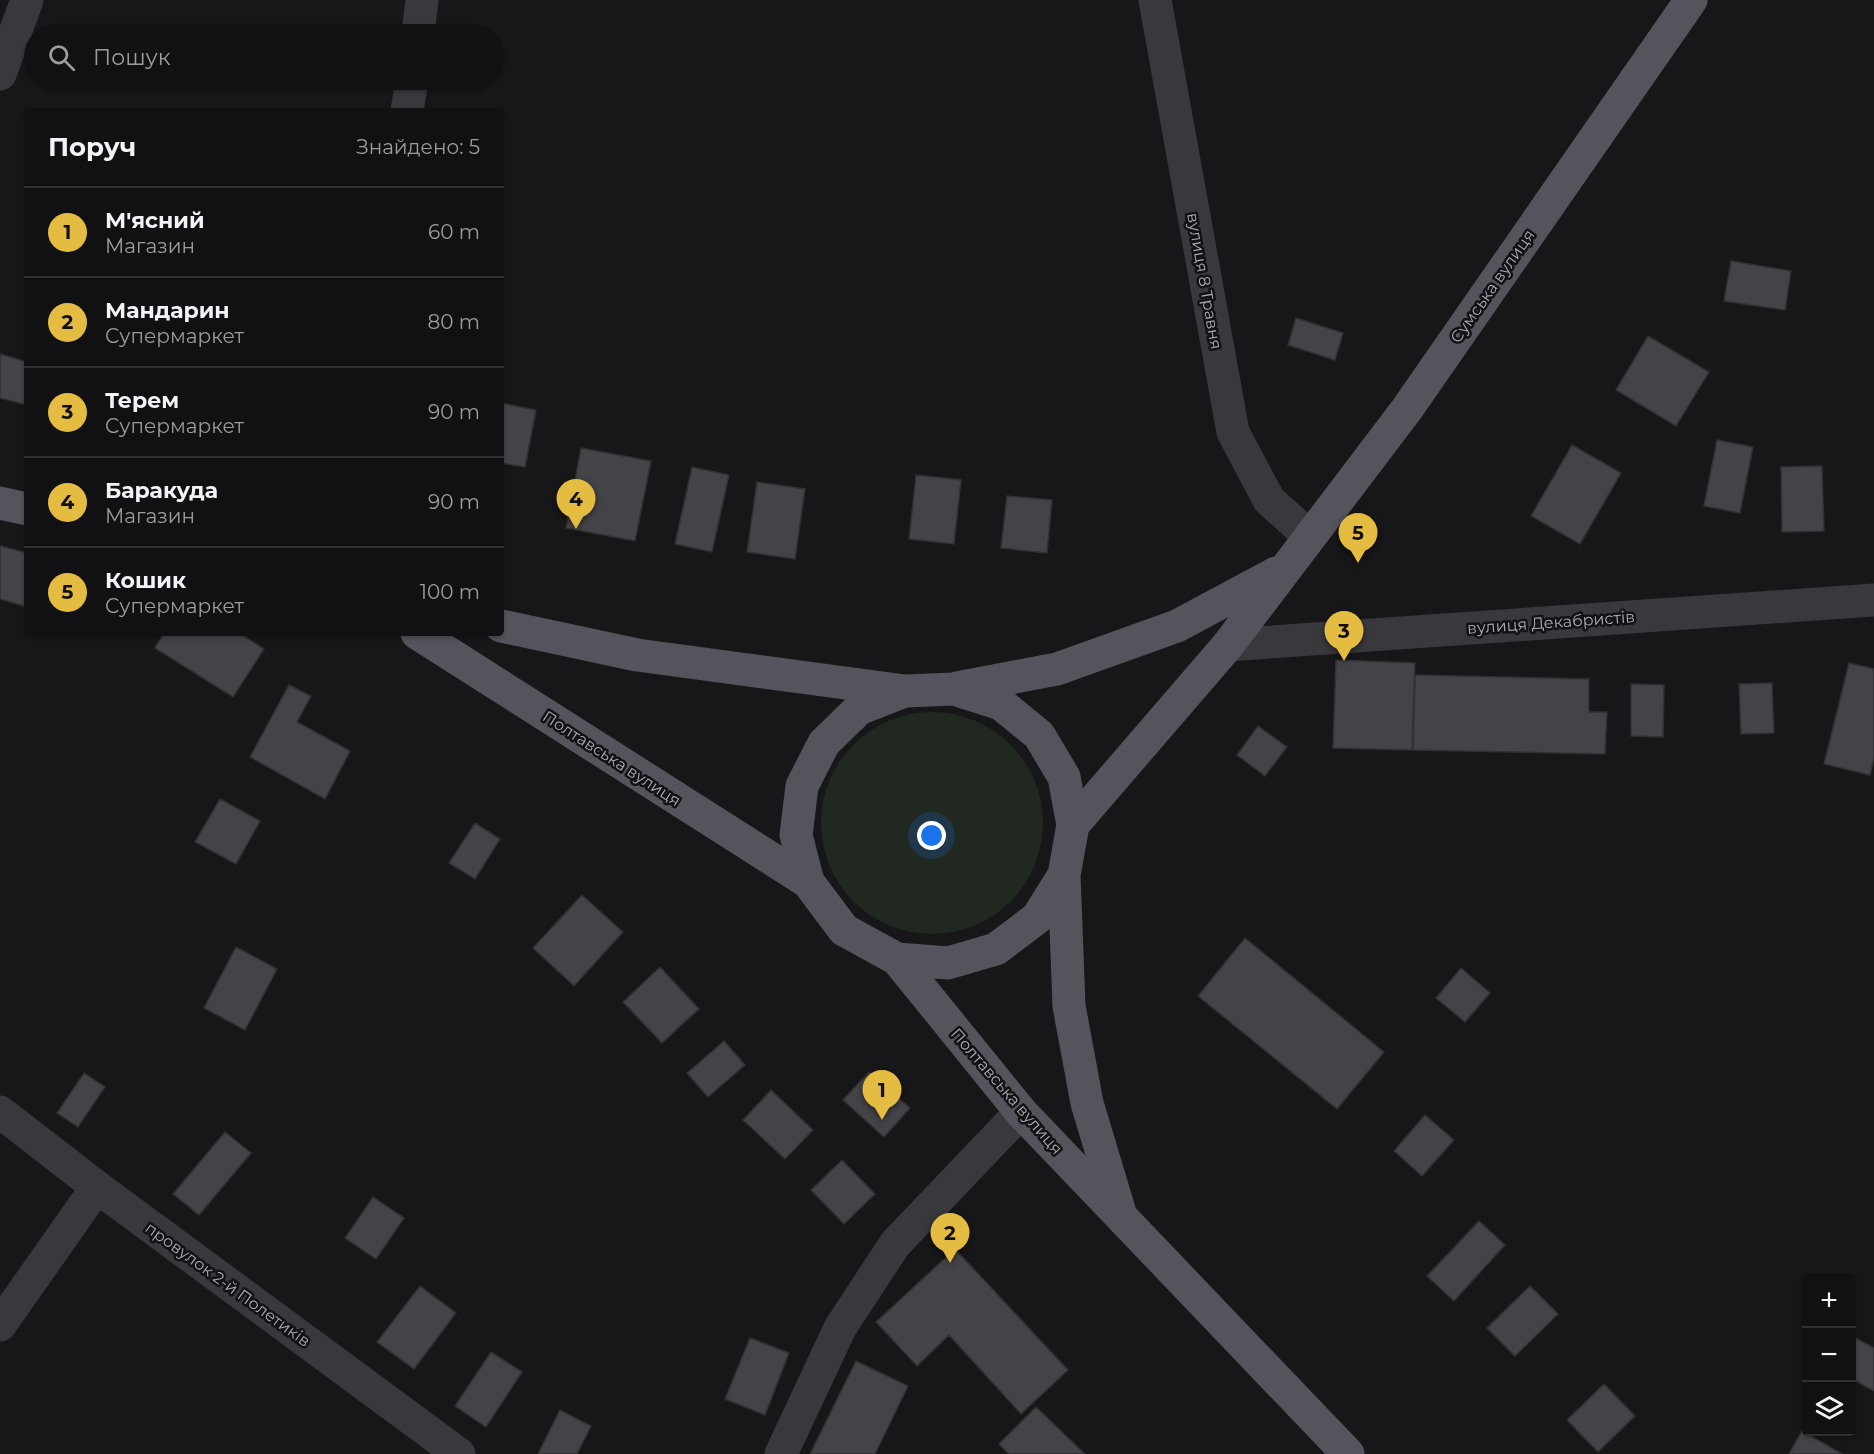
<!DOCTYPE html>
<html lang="uk">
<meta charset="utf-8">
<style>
:root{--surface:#111012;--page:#1a191b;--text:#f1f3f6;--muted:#9c9d9f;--line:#303032;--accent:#e5bc42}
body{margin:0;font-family:Montserrat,sans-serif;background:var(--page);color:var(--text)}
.controls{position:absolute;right:18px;bottom:18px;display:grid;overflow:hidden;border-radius:6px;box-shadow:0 2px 4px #0004}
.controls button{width:54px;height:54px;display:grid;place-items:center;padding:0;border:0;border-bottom:2px solid var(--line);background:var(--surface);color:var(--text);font:30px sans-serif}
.you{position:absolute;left:932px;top:836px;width:21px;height:21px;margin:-15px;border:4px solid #fff;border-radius:50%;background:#1a73e8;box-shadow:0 0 0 9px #1a73e833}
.badge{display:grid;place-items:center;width:39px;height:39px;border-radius:50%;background:var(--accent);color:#111;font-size:20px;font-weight:700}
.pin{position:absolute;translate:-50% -50px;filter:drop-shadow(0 2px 3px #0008)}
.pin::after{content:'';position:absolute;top:32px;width:21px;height:18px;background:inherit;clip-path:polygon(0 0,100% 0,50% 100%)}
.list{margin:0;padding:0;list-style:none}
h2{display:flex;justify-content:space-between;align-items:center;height:78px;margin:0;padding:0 24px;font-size:26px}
h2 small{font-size:20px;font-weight:400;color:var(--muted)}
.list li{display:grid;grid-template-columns:39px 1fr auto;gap:18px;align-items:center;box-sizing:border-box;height:90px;padding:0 24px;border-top:2px solid var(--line)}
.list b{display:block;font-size:22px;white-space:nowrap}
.list p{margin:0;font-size:20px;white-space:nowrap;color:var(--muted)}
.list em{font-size:20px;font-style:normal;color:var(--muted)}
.icon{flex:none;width:33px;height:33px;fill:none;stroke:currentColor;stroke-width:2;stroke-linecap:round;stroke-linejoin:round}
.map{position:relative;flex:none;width:1874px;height:1454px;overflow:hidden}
.search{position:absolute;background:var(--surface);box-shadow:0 2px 4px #0004;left:24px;top:24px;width:480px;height:66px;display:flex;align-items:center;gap:15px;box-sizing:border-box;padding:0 21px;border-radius:33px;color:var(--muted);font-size:22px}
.panel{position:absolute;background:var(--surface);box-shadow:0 2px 4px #0004;left:24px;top:108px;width:480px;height:528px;border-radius:6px}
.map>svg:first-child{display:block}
</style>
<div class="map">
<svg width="1874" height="1454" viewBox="0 0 1874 1454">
<rect width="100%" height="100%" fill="#171618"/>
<path fill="#212822" d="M821 823a111 111 0 1 1 222 0a111 111 0 1 1-222 0Z"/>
<path fill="#444448" stroke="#313134" stroke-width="1.5" d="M1731 261 1791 271 1785 310 1724 301Z
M1296 318 1343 333 1335 360 1288 345Z
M1648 336 1709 372 1676 426 1616 390Z
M0 354 27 362V405L0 398Z
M501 403 536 410 525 467 501 463Z
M1717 440 1753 447 1740 513 1704 506Z
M1572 445 1621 473 1580 544 1531 516Z
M581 448 651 461 635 541 566 528Z
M1822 466 1824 531 1782 532 1781 467Z
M692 467 729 475 712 552 675 544Z
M916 475 961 480 954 544 909 539Z
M757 482 805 489 795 559 747 552Z
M1007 496 1052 500 1047 553 1001 548Z
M0 546 27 553V607L0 599Z
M164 633H239L264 649 233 697 155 648Z
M1336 660 1415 663 1412 750 1333 748Z
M1849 663 1874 669V758L1870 775 1824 764Z
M1415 675 1589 679V712H1607L1605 754 1413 750Z
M1772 683 1774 733 1741 734 1739 684Z
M1631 684 1664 685 1663 737 1631 736Z
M289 685 311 696 297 722 350 751 325 799 250 757Z
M1258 726 1287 747 1265 776 1237 755Z
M220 799 260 821 236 864 195 842Z
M475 823 500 839 475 879 449 863Z
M582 895 623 932 574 986 533 948Z
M1245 938 1384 1052 1337 1109 1198 996Z
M236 947 277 969 245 1030 204 1008Z
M660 967 699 1009 662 1043 623 1002Z
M1461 968 1490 993 1465 1022 1436 998Z
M724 1041 745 1065 708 1097 687 1073Z
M869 1072 910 1108 884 1137 843 1100Z
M84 1073 105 1087 78 1127 57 1113Z
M771 1090 813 1130 785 1159 743 1120Z
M1425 1115 1454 1140 1422 1176 1394 1151Z
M225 1132 251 1153 199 1215 173 1194Z
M842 1160 875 1194 844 1224 811 1190Z
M373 1197 404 1218 376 1259 345 1238Z
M1479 1221 1505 1245 1454 1301 1427 1276Z
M955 1249 1068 1370 1021 1414 949 1335 917 1366 876 1322Z
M420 1286 456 1313 414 1369 377 1342Z
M1530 1286 1558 1314 1515 1356 1487 1328Z
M1852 1336 1874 1348V1391L1852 1379Z
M750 1338 789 1353 765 1415 725 1399Z
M491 1352 522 1372 486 1427 455 1406Z
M856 1361 908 1386 875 1454H810Z
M1604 1384 1635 1416 1598 1452 1567 1420Z
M1036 1407 1085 1454H1009L999 1444Z
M560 1410 591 1426 577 1454H538Z
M1802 1431 1842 1454H1789Z"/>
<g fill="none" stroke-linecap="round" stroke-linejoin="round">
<path stroke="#38383d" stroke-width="33" d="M1155 0 1233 432 1269 500 1309 536
M418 34 422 0
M0 74 27 0
M407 111 412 80
M1228 645 1874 600
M0 1112 97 1187 459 1454
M0 1325 97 1187
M781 1454 840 1328 895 1244 1021 1112"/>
<path stroke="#54555c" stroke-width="33" d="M0 503 27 509
M501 626 637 655 905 691 954 689 1001 704 1039 735 1064 777 1073 825 1064 875 1037 918 996 949 948 963 897 959 844 930 808 882 796 835 802 786 824 743 859 709 905 691
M417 633 808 882
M957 688 1057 669 1177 626 1276 573
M1073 825 1228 645 1407 409 1691 0
M1064 875 1069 1006 1087 1103 1120 1213
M897 959 1021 1112 1348 1454"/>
</g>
<g text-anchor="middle" stroke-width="5" stroke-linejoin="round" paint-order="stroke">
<g font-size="16" fill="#aaadb7" stroke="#121113">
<text transform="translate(1205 281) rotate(80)" y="6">вулиця 8 Травня</text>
<text transform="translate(1492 286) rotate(-55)" y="6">Сумська вулиця</text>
<text transform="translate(1551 622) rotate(-4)" y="6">вулиця Декабристів</text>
<text transform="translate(612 758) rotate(33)" y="6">Полтавська вулиця</text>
<text transform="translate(1007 1091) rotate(49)" y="6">Полтавська вулиця</text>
<text transform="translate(228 1284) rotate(36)" y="6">провулок 2-й Полетиків</text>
</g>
</g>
</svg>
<div class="controls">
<button>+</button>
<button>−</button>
<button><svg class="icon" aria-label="layers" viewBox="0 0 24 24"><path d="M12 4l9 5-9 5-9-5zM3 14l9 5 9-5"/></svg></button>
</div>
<div class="you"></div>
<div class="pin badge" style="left:882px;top:1120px">1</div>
<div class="pin badge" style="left:950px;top:1263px">2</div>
<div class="pin badge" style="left:1344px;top:661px">3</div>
<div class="pin badge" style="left:576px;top:529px">4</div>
<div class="pin badge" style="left:1358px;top:563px">5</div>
<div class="search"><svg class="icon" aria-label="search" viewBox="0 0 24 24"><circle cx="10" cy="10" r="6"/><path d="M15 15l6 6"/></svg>Пошук</div>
<section class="panel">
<h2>Поруч<small>Знайдено: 5</small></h2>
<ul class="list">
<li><span class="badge">1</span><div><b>М'ясний</b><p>Магазин</p></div><em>60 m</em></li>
<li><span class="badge">2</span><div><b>Мандарин</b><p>Супермаркет</p></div><em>80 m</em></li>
<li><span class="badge">3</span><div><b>Терем</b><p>Супермаркет</p></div><em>90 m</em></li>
<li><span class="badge">4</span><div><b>Баракуда</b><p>Магазин</p></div><em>90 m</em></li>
<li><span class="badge">5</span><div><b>Кошик</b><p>Супермаркет</p></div><em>100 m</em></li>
</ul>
</section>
</div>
